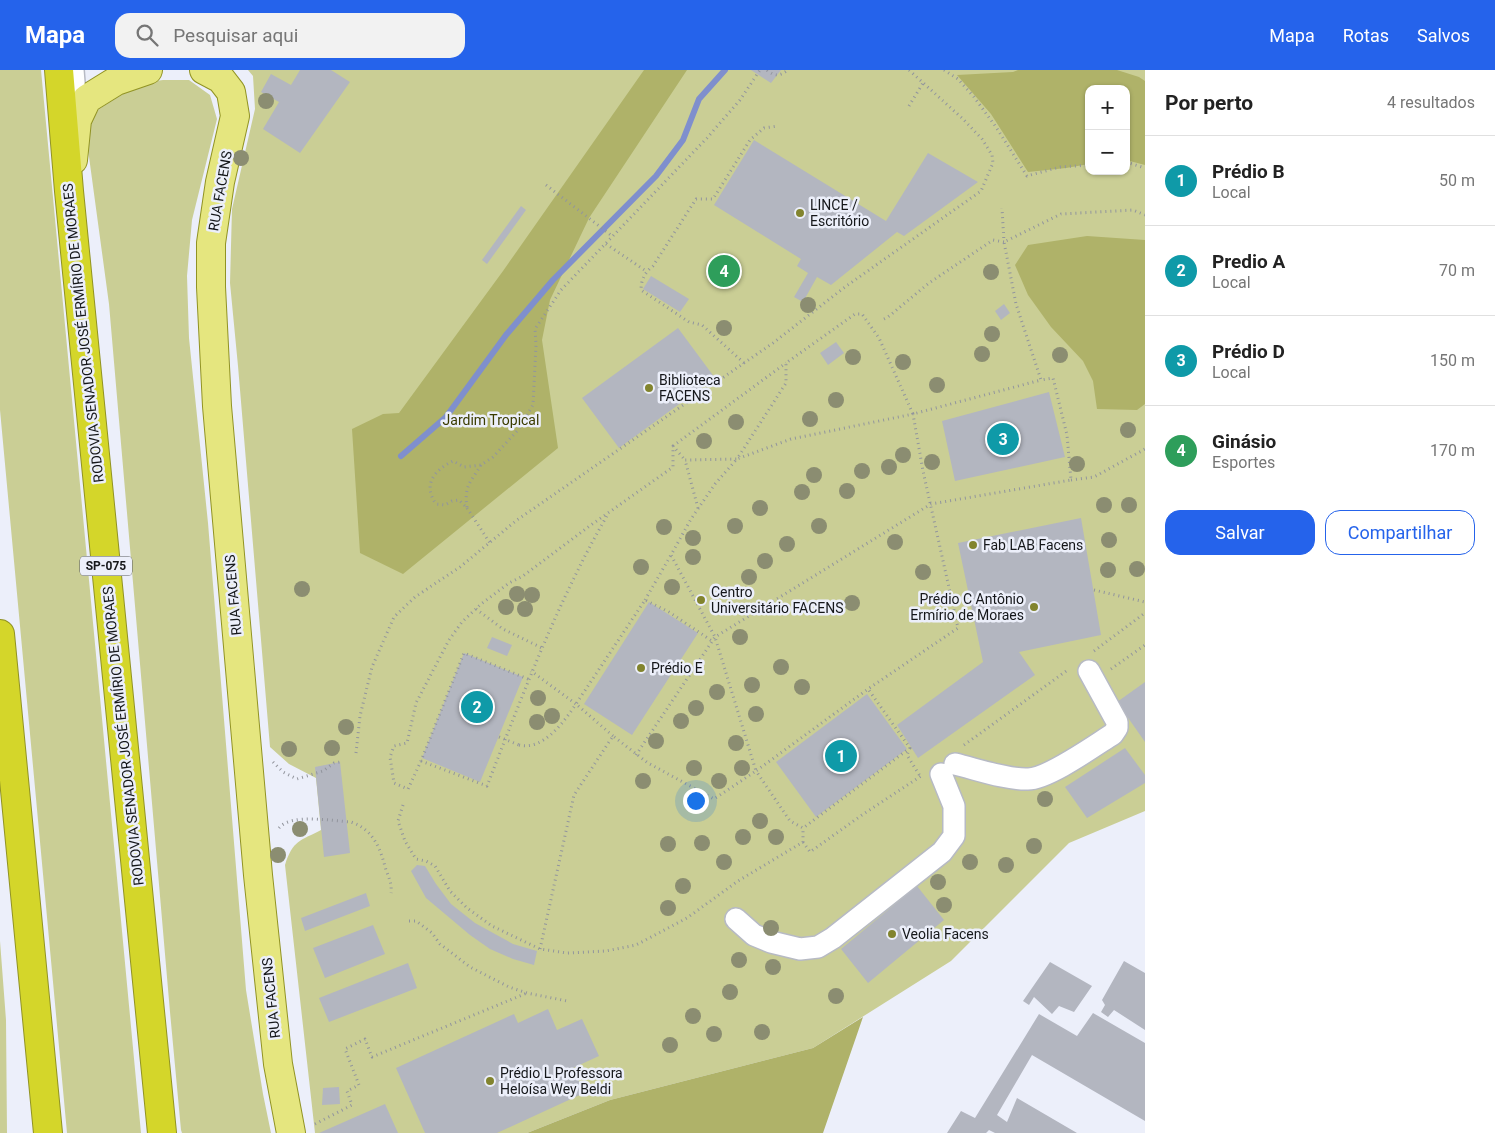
<!DOCTYPE html>
<html lang="pt">
<meta charset="utf-8">
<style>
:root{--surface:#fff;--page:#f2f2f2;--text:#222;--muted:#767676;--line:#e0e0e0;--accent:#2563eb}
body{margin:0;font-family:Roboto,sans-serif;background:var(--page);color:var(--text)}
.controls{position:absolute;right:15px;top:15px;display:grid;overflow:hidden;border-radius:10px;box-shadow:0 1px 4px #0004}
.controls button{width:45px;height:45px;display:grid;place-items:center;padding:0;border:0;border-bottom:1px solid var(--line);background:var(--surface);color:var(--text);font:25px sans-serif}
.you{position:absolute;left:695px;top:730px;width:18px;height:18px;margin:-12px;border:4px solid #fff;border-radius:50%;background:#1a73e8;box-shadow:0 0 0 8px #1a73e833}
.badge{display:grid;place-items:center;width:32px;height:32px;border-radius:50%;background:var(--accent);color:#fff;font-size:16px;font-weight:700}
.pin{position:absolute;translate:-50% -50%;border:2px solid #fff;box-shadow:0 1px 5px #0006}
.list{margin:0;padding:0;list-style:none}
h2{display:flex;justify-content:space-between;align-items:center;height:65px;margin:0;padding:0 20px;font-size:21px}
h2 small{font-size:16px;font-weight:400;color:var(--muted)}
.list li{display:grid;grid-template-columns:32px 1fr auto;gap:15px;align-items:center;box-sizing:border-box;height:90px;padding:0 20px;border-top:1px solid var(--line)}
.list b{display:block;font-size:19px;white-space:nowrap}
.list p{margin:0;font-size:16px;white-space:nowrap;color:var(--muted)}
.list em{font-size:16px;font-style:normal;color:var(--muted)}
.actions{display:flex;gap:10px;padding:15px 20px}
.actions a{flex:1;padding:11px 0;border:1px solid var(--accent);border-radius:15px;text-align:center;font-size:18px;color:var(--accent)}
.actions .main{background:var(--accent);color:#fff}
.icon{flex:none;width:28px;height:28px;fill:none;stroke:currentColor;stroke-width:2;stroke-linecap:round;stroke-linejoin:round}
.map{position:relative;flex:none;width:1145px;height:1063px;overflow:hidden}
header{display:flex;align-items:center;gap:30px;box-sizing:border-box;height:70px;padding:0 25px;background:var(--accent);color:#fff}
header strong{font-size:24px}
nav{display:flex;gap:28px;margin-inline-start:auto;font-size:18px}
.search{width:350px;height:45px;background:var(--page);display:flex;align-items:center;gap:12px;box-sizing:border-box;padding:0 18px;border-radius:15px;color:var(--muted);font-size:19px}
main{display:flex}
aside{flex:1;background:var(--surface)}
.map>svg:first-child{display:block}
</style>
<header>
<strong>Mapa</strong>
<div class="search"><svg class="icon" aria-label="search" viewBox="0 0 24 24"><circle cx="10" cy="10" r="6"/><path d="M15 15l6 6"/></svg>Pesquisar aqui</div>
<nav><a>Mapa</a><a>Rotas</a><a>Salvos</a></nav>
</header>
<main>
<div class="map">
<svg width="1145" height="1063" viewBox="0 0 1145 1063">
<rect width="100%" height="100%" fill="#eceffa"/>
<path fill="#cace95" fill-rule="evenodd" d="M0 0H41L141 1063H67L0 340Z
M248 0H1145V741L1069 773 951 891 813 978 610 1030 527 1063H315L285 795C293 770 300 771 321 760L316 708 289 694 270 677 238 296 230 213 232 139 255 39 253 6ZM1089 19H1126V101H1089Z
M163 10H189L210 25 217 49 192 150 187 206 189 268 208 453 246 920 263 1024 271 1063H182L181 1060 170 942 109 234 87 72 90 53 99 39 140 13Z
M0 871 6 950 7 1063H0Z"/>
<path fill="#afb269" d="M644 0H687L589 148 550 230 542 270 558 378 403 504 360 483 352 359 383 344 399 343 503 201Z
M1018 0H1117L1139 7 1145 11V95L1126 90V19H1089V94L1066 98 1028 102 991 44 957 5 1013 2Z
M1087 166 1145 170V334L1137 340 1097 339 1093 311 1083 291 1051 257 1028 225 1015 195 1028 175Z
M863 947 823 1063H527L610 1030 813 978Z"/>
<g fill="none" stroke-linecap="round" stroke-linejoin="round">
<path stroke="#7f8fcd" stroke-width="6" d="M401 386 446 347 506 265 553 210 656 106 683 70 699 29 725 0"/>
</g>
<path fill="#b3b6c0" d="M300 0H331L350 12 300 83 263 59 279 32 261 22 271 4 291 15Z
M751 0H781L771 13Z
M754 70 886 151 928 83 978 112 904 166 897 162 831 215 817 207 803 232 794 227 808 203 797 196 801 189 714 135Z
M521 136 526 140 487 194 482 190Z
M651 206 689 229 680 242 643 219Z
M1004 234 1010 243 1001 250 995 241Z
M678 258 715 308 619 378 582 328Z
M836 272 844 283 828 295 820 283Z
M1049 322 1065 387 955 411 942 351Z
M1081 448 1101 565 1019 582 1035 605 918 688 897 655 983 592 958 473Z
M649 532 698 563 632 665 584 634Z
M492 567 512 575 507 586 487 578Z
M464 583 523 607 480 712 422 688Z
M1145 612V672L1117 632Z
M867 624 907 679 816 747 776 692Z
M1125 678 1145 705V713L1087 748 1065 717Z
M340 692 350 783 324 787 315 697Z
M417 795 425 796 436 814 451 834 475 853 513 874 537 881 534 895 513 889 490 879 470 865 426 828 411 801Z
M917 816 944 850 868 913 841 879Z
M366 823 370 836 305 861 301 848Z
M373 855 385 884 325 908 313 878Z
M1124 891 1145 903V960L1114 940 1108 947 1101 942 1105 935 1102 930Z
M1050 892 1092 916 1074 942 1059 936 1052 944 1034 927 1029 935 1023 931Z
M408 893 417 918 329 952 319 928Z
M548 939 557 960 582 949 599 986 573 998 584 1023 497 1063H425L396 998 514 944 518 953Z
M1093 943 1145 973V1051L1032 985 997 1045 1007 1052 1017 1028 1077 1063H995L989 1060 986 1063H947L961 1041 975 1048 1039 944 1077 966Z
M339 1017 340 1034 322 1035 323 1018Z
M385 1034 398 1063H319Z"/>
<g fill="none" stroke-linecap="round" stroke-linejoin="round">
<defs>
<path id="minor" d="M73 0 77 50
M955 694C976 699 1007 710 1028 709 1048 709 1094 676 1113 664L1117 658V652L1089 601
M736 849 754 865 771 872 800 879 818 877 833 868 942 782 954 766V736L941 704"/>
<path id="major" d="M204 0 221 9 231 22 235 46 220 112 211 173V217L217 336 258 805 278 994 291 1063
M73 90 77 50 87 29 116 11 148 0"/>
<path id="highway" d="M59 0 69 121 162 1063
M0 564 48 1063"/>
</defs>
<use href="#minor" stroke="#b7bac4" stroke-width="24"/>
<use href="#major" stroke="#919324" stroke-width="30"/>
<use href="#highway" stroke="#919324" stroke-width="30"/>
<path stroke="#92959d" stroke-width="3" stroke-dasharray="1 4" stroke-linecap="butt" d="M767 0C775 7 780 6 788 0
M944 0 958 9 974 27 996 57 1027 106 1060 97 1089 95
M909 36 923 13
M1126 92 1145 98
M546 115 612 166
M606 174 646 201
M884 249 888 247 929 213 993 170 1004 172 1002 138
M744 293 702 255 689 252 641 220C641 210 645 202 653 196L696 129H713L750 70 764 58 778 56
M673 376 786 293
M481 395C470 413 464 416 467 438L459 430 452 431 445 435 436 434C422 414 435 400 453 391L464 397 481 395 493 387 518 360 533 335 536 275 535 259 561 220 707 68 740 30 760 0
M1071 410 1094 407 1145 379
M467 438 490 473
M698 438 685 390 737 389 786 313V293L855 244H862L879 268 913 344 1041 310 1016 234 1004 172 1061 144 1133 140 1145 145
M1094 520 1145 532
M645 530 671 485
M476 539 503 559 542 578
M1094 581 1145 543
M1111 599 1145 575
M528 609 464 583 421 691 408 719 394 713 390 687 394 676 407 673 416 633 449 570 462 552 481 534 509 513 523 506 591 455 673 397V376L685 390
M613 666 576 634 645 530 669 542 712 571
M519 675C543 681 564 652 576 634L531 601
M964 675 1069 599
M910 678 907 685 920 706
M356 683 360 646 372 597 394 547 415 527 460 497 517 450 773 273 845 217 981 121 993 93 992 85 982 69 963 49 909 0
M636 685 715 567 931 434 1071 410 1067 365 1053 308 1041 310
M421 691 487 716C523 624 558 530 608 444
M273 692 283 702 297 709 323 701 334 693 340 692
M403 735 398 751 405 771 416 789 426 791 435 796 450 821 467 838 492 856 540 879 567 883 606 881 636 875 687 848 738 811 803 772V758
M279 758C291 743 333 751 351 752 374 760 380 778 386 800 389 808 392 814 391 823
M803 772 810 782 862 745 921 706
M409 851H416L432 863 440 874 470 897 509 917 527 923 567 931
M540 879 574 725 613 666 648 693 714 729 756 701 715 567 671 485 691 449 715 414 737 389 791 369 913 344 923 401 958 558 868 619 756 701 790 751 803 758 910 678 868 619
M315 1054 352 1035 347 1021 359 1015 345 979 365 969 372 987 527 923"/>
<use href="#minor" stroke="#fff" stroke-width="21"/>
<use href="#major" stroke="#e5e67f" stroke-width="28"/>
<use href="#highway" stroke="#d4d62a" stroke-width="28"/>
<path stroke="#92959d" stroke-width="3" stroke-dasharray="1 4" stroke-linecap="butt" d="M499 667 519 675"/>
</g>
<g fill="#8b8d71">
<circle cx="266" cy="31" r="8"/>
<circle cx="241" cy="88" r="8"/>
<circle cx="991" cy="202" r="8"/>
<circle cx="808" cy="235" r="8"/>
<circle cx="724" cy="258" r="8"/>
<circle cx="992" cy="264" r="8"/>
<circle cx="982" cy="284" r="8"/>
<circle cx="1060" cy="285" r="8"/>
<circle cx="853" cy="287" r="8"/>
<circle cx="903" cy="292" r="8"/>
<circle cx="937" cy="315" r="8"/>
<circle cx="836" cy="330" r="8"/>
<circle cx="810" cy="349" r="8"/>
<circle cx="736" cy="352" r="8"/>
<circle cx="1128" cy="360" r="8"/>
<circle cx="704" cy="371" r="8"/>
<circle cx="903" cy="385" r="8"/>
<circle cx="932" cy="392" r="8"/>
<circle cx="1077" cy="394" r="8"/>
<circle cx="889" cy="397" r="8"/>
<circle cx="862" cy="401" r="8"/>
<circle cx="814" cy="405" r="8"/>
<circle cx="847" cy="421" r="8"/>
<circle cx="802" cy="422" r="8"/>
<circle cx="1104" cy="435" r="8"/>
<circle cx="1129" cy="435" r="8"/>
<circle cx="760" cy="438" r="8"/>
<circle cx="735" cy="456" r="8"/>
<circle cx="819" cy="456" r="8"/>
<circle cx="664" cy="457" r="8"/>
<circle cx="693" cy="468" r="8"/>
<circle cx="1109" cy="470" r="8"/>
<circle cx="895" cy="472" r="8"/>
<circle cx="787" cy="474" r="8"/>
<circle cx="693" cy="487" r="8"/>
<circle cx="765" cy="491" r="8"/>
<circle cx="641" cy="497" r="8"/>
<circle cx="1137" cy="499" r="8"/>
<circle cx="1108" cy="500" r="8"/>
<circle cx="923" cy="502" r="8"/>
<circle cx="749" cy="507" r="8"/>
<circle cx="672" cy="517" r="8"/>
<circle cx="302" cy="519" r="8"/>
<circle cx="517" cy="524" r="8"/>
<circle cx="532" cy="525" r="8"/>
<circle cx="852" cy="533" r="8"/>
<circle cx="506" cy="537" r="8"/>
<circle cx="525" cy="539" r="8"/>
<circle cx="740" cy="567" r="8"/>
<circle cx="781" cy="597" r="8"/>
<circle cx="752" cy="615" r="8"/>
<circle cx="802" cy="617" r="8"/>
<circle cx="717" cy="622" r="8"/>
<circle cx="538" cy="628" r="8"/>
<circle cx="696" cy="638" r="8"/>
<circle cx="756" cy="644" r="8"/>
<circle cx="552" cy="646" r="8"/>
<circle cx="681" cy="651" r="8"/>
<circle cx="537" cy="652" r="8"/>
<circle cx="346" cy="657" r="8"/>
<circle cx="656" cy="671" r="8"/>
<circle cx="736" cy="673" r="8"/>
<circle cx="332" cy="678" r="8"/>
<circle cx="289" cy="679" r="8"/>
<circle cx="694" cy="698" r="8"/>
<circle cx="742" cy="698" r="8"/>
<circle cx="643" cy="711" r="8"/>
<circle cx="719" cy="711" r="8"/>
<circle cx="1045" cy="729" r="8"/>
<circle cx="760" cy="751" r="8"/>
<circle cx="300" cy="759" r="8"/>
<circle cx="743" cy="767" r="8"/>
<circle cx="776" cy="767" r="8"/>
<circle cx="702" cy="773" r="8"/>
<circle cx="668" cy="774" r="8"/>
<circle cx="1034" cy="776" r="8"/>
<circle cx="278" cy="785" r="8"/>
<circle cx="724" cy="792" r="8"/>
<circle cx="970" cy="792" r="8"/>
<circle cx="1006" cy="795" r="8"/>
<circle cx="938" cy="812" r="8"/>
<circle cx="683" cy="816" r="8"/>
<circle cx="944" cy="835" r="8"/>
<circle cx="668" cy="838" r="8"/>
<circle cx="771" cy="858" r="8"/>
<circle cx="739" cy="890" r="8"/>
<circle cx="773" cy="897" r="8"/>
<circle cx="730" cy="922" r="8"/>
<circle cx="836" cy="926" r="8"/>
<circle cx="693" cy="946" r="8"/>
<circle cx="762" cy="962" r="8"/>
<circle cx="714" cy="964" r="8"/>
<circle cx="670" cy="975" r="8"/>
</g>
<g fill="#82842e" stroke="#eceffa" stroke-width="2">
<circle cx="800" cy="143" r="5"/>
<circle cx="649" cy="318" r="5"/>
<circle cx="973" cy="475" r="5"/>
<circle cx="701" cy="530" r="5"/>
<circle cx="1034" cy="537" r="5"/>
<circle cx="641" cy="598" r="5"/>
<circle cx="892" cy="864" r="5"/>
<circle cx="490" cy="1011" r="5"/>
</g>
<g text-anchor="middle" stroke-width="5" stroke-linejoin="round" paint-order="stroke">
<rect fill="#eceffa" stroke="#56585d" stroke-width="1" x="80" y="486.5" width="52" height="19" rx="4"/>
<g font-size="12" font-weight="bold" fill="#15171a">
<text x="106" y="500">SP-075</text>
</g>
<g font-size="14" fill="#15171a" stroke="#eceffa">
<text transform="translate(220 121) rotate(-80)" y="5">RUA FACENS</text>
<text transform="translate(83 263) rotate(-96)" y="5">RODOVIA SENADOR JOSÉ ERMÍRIO DE MORAES</text>
<text transform="translate(233 525) rotate(-95)" y="5">RUA FACENS</text>
<text transform="translate(123 666) rotate(-96)" y="5">RODOVIA SENADOR JOSÉ ERMÍRIO DE MORAES</text>
<text transform="translate(271 928) rotate(-96)" y="5">RUA FACENS</text>
</g>
<g font-size="14" fill="#15171a" stroke="#eceffa" text-anchor="start">
<text x="810" y="140">LINCE /<tspan x="810" dy="16">Escritório</tspan></text>
<text x="659" y="315">Biblioteca<tspan x="659" dy="16">FACENS</tspan></text>
<text x="983" y="480">Fab LAB Facens</text>
<text x="711" y="527">Centro<tspan x="711" dy="16">Universitário FACENS</tspan></text>
<text x="1024" y="534" text-anchor="end">Prédio C Antônio<tspan x="1024" dy="16">Ermírio de Moraes</tspan></text>
<text x="651" y="603">Prédio E</text>
<text x="902" y="869">Veolia Facens</text>
<text x="500" y="1008">Prédio L Professora<tspan x="500" dy="16">Heloísa Wey Beldi</tspan></text>
</g>
<g font-size="14" fill="#3b3c01" stroke="#eceffa">
<text x="491" y="355">Jardim Tropical</text>
</g>
</g>
</svg>
<div class="controls">
<button>+</button>
<button>−</button>
</div>
<div class="you"></div>
<div class="pin badge" style="left:841px;top:686px;background:#0f9aa8">1</div>
<div class="pin badge" style="left:477px;top:637px;background:#0f9aa8">2</div>
<div class="pin badge" style="left:1003px;top:369px;background:#0f9aa8">3</div>
<div class="pin badge" style="left:724px;top:201px;background:#2e9e5b">4</div>
</div>
<aside>
<h2>Por perto<small>4 resultados</small></h2>
<ul class="list">
<li><span class="badge" style="background:#0f9aa8">1</span><div><b>Prédio B</b><p>Local</p></div><em>50 m</em></li>
<li><span class="badge" style="background:#0f9aa8">2</span><div><b>Predio A</b><p>Local</p></div><em>70 m</em></li>
<li><span class="badge" style="background:#0f9aa8">3</span><div><b>Prédio D</b><p>Local</p></div><em>150 m</em></li>
<li><span class="badge" style="background:#2e9e5b">4</span><div><b>Ginásio</b><p>Esportes</p></div><em>170 m</em></li>
</ul>
<div class="actions"><a class="main">Salvar</a><a>Compartilhar</a></div>
</aside>
</main>
